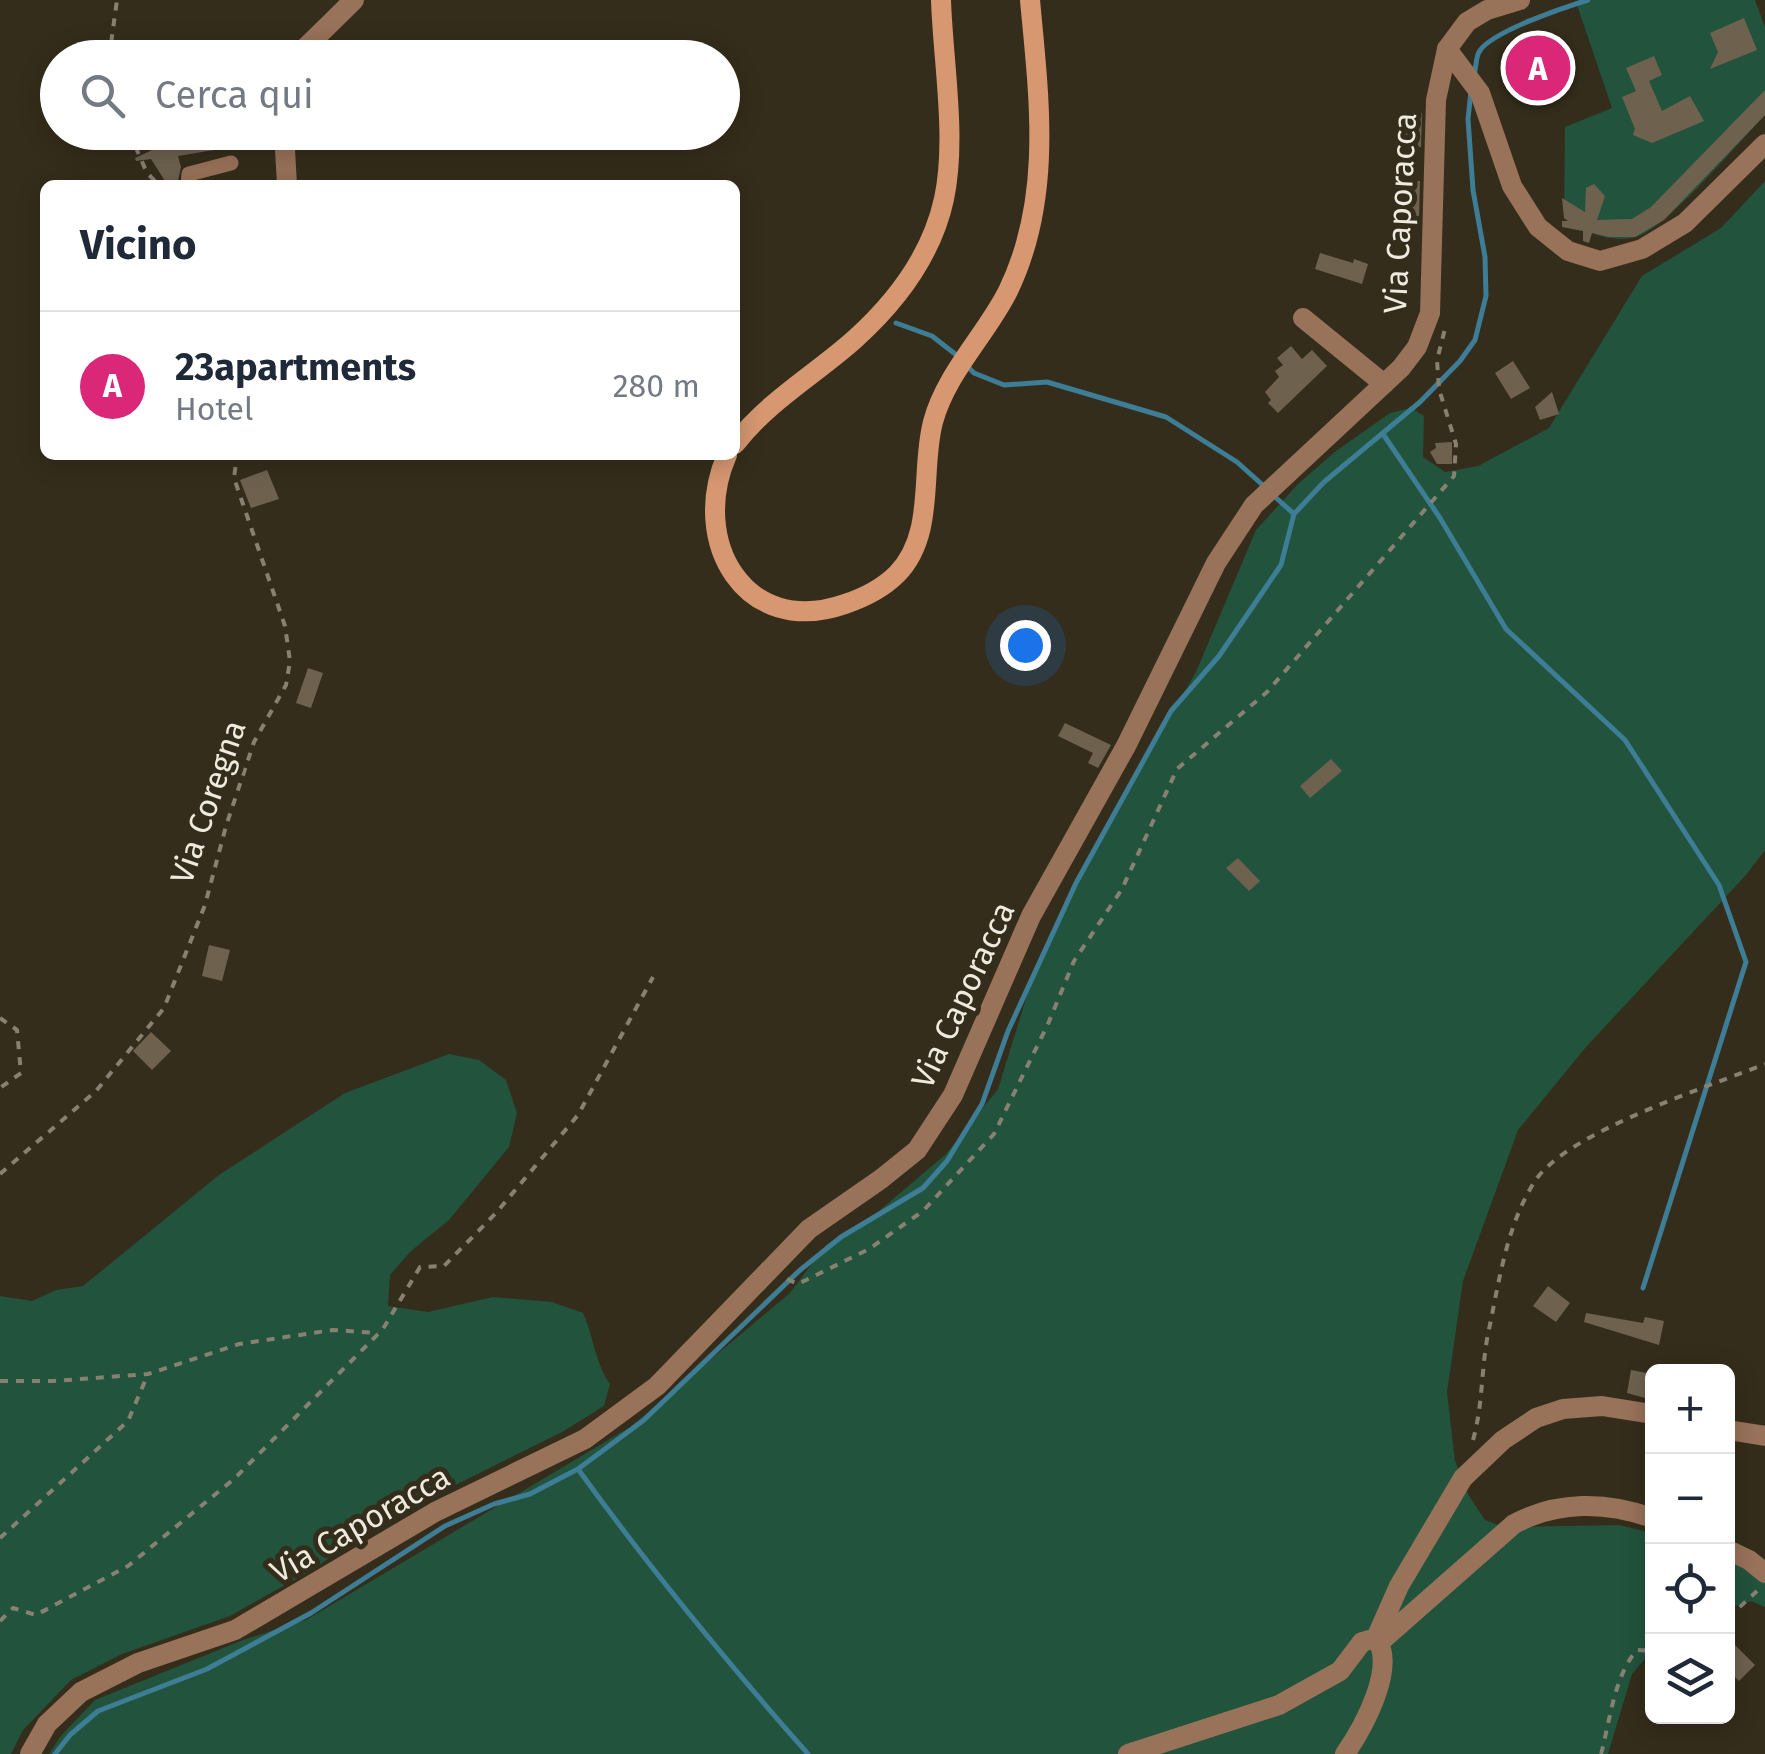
<!DOCTYPE html>
<html lang="it">
<meta charset="utf-8">
<style>
:root{--surface:#fff;--page:#f6f6f7;--text:#1f2937;--muted:#747a83;--line:#e0e1e3;--accent:#db2777}
body{margin:0;font-family:"Fira Sans",sans-serif;background:var(--page);color:var(--text)}
.controls{position:absolute;right:30px;bottom:30px;display:grid;overflow:hidden;border-radius:15px;box-shadow:0 5px 25px #0003}
.controls button{width:90px;height:90px;display:grid;place-items:center;padding:0;border:0;border-bottom:2px solid var(--line);background:var(--surface);color:var(--text);font:50px sans-serif}
.you{position:absolute;left:1025px;top:645px;width:35px;height:35px;margin:-25px;border:8px solid #fff;border-radius:50%;background:#1a73e8;box-shadow:0 0 0 15px #1a73e833}
.badge{display:grid;place-items:center;width:65px;height:65px;border-radius:50%;background:var(--accent);color:#fff;font-size:32px;font-weight:700}
.pin{position:absolute;translate:-50% -50%;border:5px solid #fff;box-shadow:0 2px 10px #0006}
.list{margin:0;padding:0;list-style:none}
h2{display:flex;justify-content:space-between;align-items:center;height:130px;margin:0;padding:0 40px;font-size:42px}
h2 small{font-size:32px;font-weight:400;color:var(--muted)}
.list li{display:grid;grid-template-columns:65px 1fr auto;gap:30px;align-items:center;box-sizing:border-box;height:150px;padding:0 40px;border-top:2px solid var(--line)}
.list b{display:block;font-size:38px;white-space:nowrap}
.list p{margin:0;font-size:32px;white-space:nowrap;color:var(--muted)}
.list em{font-size:32px;font-style:normal;color:var(--muted)}
.icon{flex:none;width:55px;height:55px;fill:none;stroke:currentColor;stroke-width:2;stroke-linecap:round;stroke-linejoin:round}
.map{position:relative;flex:none;width:1765px;height:1754px;overflow:hidden}
.search{position:absolute;background:var(--surface);box-shadow:0 5px 25px #0003;left:40px;top:40px;width:700px;height:110px;display:flex;align-items:center;gap:25px;box-sizing:border-box;padding:0 35px;border-radius:55px;color:var(--muted);font-size:38px}
.panel{position:absolute;background:var(--surface);box-shadow:0 5px 25px #0003;left:40px;top:180px;width:700px;height:280px;border-radius:15px}
.map>svg:first-child{display:block}
</style>
<div class="map">
<svg width="1765" height="1754" viewBox="0 0 1765 1754">
<rect width="100%" height="100%" fill="#352d1b"/>
<path fill="#22533c" d="M1592 0H1755L1765 27V115C1740 141 1666 229 1636 237 1611 243 1584 233 1564 218L1565 127 1612 108 1577 5Z
M1765 181V850L1746 875 1586 1047 1518 1130 1463 1281 1447 1392 1455 1461 1469 1496 1485 1520 1503 1527 1619 1525 1652 1533V1651L1632 1674 1608 1754H49L60 1737 95 1700 243 1640 306 1620 630 1427 790 1293 826 1245 879 1211 946 1154 998 1089 1030 986 1085 863 1196 672 1256 530 1298 484 1336 451 1390 413 1411 408 1424 416 1423 457 1445 472 1478 466 1549 428 1642 276 1721 228Z
M449 1054 479 1060 506 1080 517 1113 509 1147 449 1220 411 1251 390 1275 388 1306 428 1312 493 1297 552 1302 583 1313C594 1337 595 1363 610 1384L604 1406 562 1432 365 1530 317 1567 230 1616 122 1654 71 1680 23 1730 11 1754H0V1296L32 1301 56 1290 83 1286 219 1175 345 1093Z
M1728 1556 1765 1569V1607L1751 1601 1728 1608Z"/>
<g fill="none" stroke-linecap="round" stroke-linejoin="round">
<path stroke="#3d7d95" stroke-width="5" d="M1474 75C1476 68 1476 57 1479 52 1490 32 1565 7 1588 0
M896 323 932 336 959 357
M966 365 974 373 1004 385 1047 382 1166 417 1237 462 1266 488
M1383 434 1440 518 1506 629 1625 740 1719 885 1746 962 1643 1288
M1274 496 1294 514
M578 1469C650 1569 727 1662 808 1754
M55 1754 70 1735 98 1711 207 1669 311 1613 445 1526 494 1504 530 1494 578 1469 644 1420 799 1271 841 1237 923 1188 947 1161 982 1104 1008 1031 1076 883 1171 711 1219 656 1281 565 1294 514 1324 482 1420 402 1460 361 1475 340 1486 296 1485 257 1473 190 1468 119 1471 91"/>
</g>
<path fill="#6e624f" d="M1744 18 1757 50 1710 69 1718 52 1710 33Z
M1558 42 1569 70 1513 93 1502 64Z
M1654 56 1662 75 1649 81 1662 111 1690 96 1704 121 1652 143 1633 135 1635 129 1622 97 1636 91 1626 68Z
M1765 90V115L1664 220 1635 237H1609L1592 233 1589 243 1583 241V231L1562 227V221H1568L1564 218 1562 198 1585 212 1586 188 1594 184 1605 196 1597 220 1632 219 1651 207Z
M1398 112 1422 113 1421 147H1398Z
M184 132H210L214 150 178 156 181 167 177 185 165 181 151 159 136 161 135 158 163 145 161 140Z
M1420 181 1419 217H1407V205L1395 204 1396 182Z
M1320 253 1353 263 1354 259 1368 264 1362 284 1315 269Z
M1291 346 1302 359 1312 350 1327 366 1278 413 1268 403 1271 400 1265 392 1279 377 1275 371 1283 365 1277 358Z
M1513 361 1530 388 1511 399 1495 373Z
M1552 392 1559 414 1540 420 1535 407Z
M1452 442V464H1437L1430 452 1436 448 1435 443Z
M267 470 279 499 251 508 240 480Z
M308 668 323 673 311 708 296 703Z
M1065 723 1111 745 1098 768 1088 763 1093 753 1058 736Z
M1331 759 1342 771 1310 798 1300 786Z
M1238 858 1260 881 1249 891 1226 868Z
M209 945 230 950 222 981 202 976Z
M151 1032 171 1051 152 1070 133 1051Z
M1548 1286 1570 1303 1556 1322 1533 1306Z
M1586 1313 1643 1323 1645 1317 1664 1321 1659 1345 1584 1322Z
M1631 1370 1652 1374V1400L1627 1393Z
M1728 1638 1755 1665 1739 1681 1728 1670Z"/>
<g fill="none" stroke-linecap="round" stroke-linejoin="round">
<path stroke="#888173" stroke-width="4" stroke-dasharray="8 8" stroke-linecap="butt" d="M109 58 117 0
M129 132 147 173 159 185
M0 1018 17 1030 21 1073 0 1088
M0 1174 96 1091 164 1008 205 905 226 826 254 742 286 685 290 661 285 626 234 478 237 455
M787 1279 798 1284 869 1249 923 1211 994 1134 1048 1024 1074 961 1122 889 1177 769 1267 692 1454 476 1456 444 1439 389 1437 360 1446 325
M0 1381H54L148 1374 239 1344 333 1330 378 1333
M1473 1440C1483 1405 1481 1370 1488 1334 1499 1283 1506 1226 1535 1181 1567 1132 1708 1087 1765 1064
M0 1538 128 1421 148 1374
M1728 1618 1757 1591
M0 1621 13 1608 36 1615 128 1566 234 1479 383 1329 420 1267 444 1266 496 1213 578 1115 653 977
M1601 1754C1610 1721 1614 1676 1637 1650L1652 1651"/>
<path stroke="#99725a" stroke-width="15" d="M188 185 189 174 231 163"/>
<path stroke="#99725a" stroke-width="20" d="M1447 49 1480 93 1512 186 1538 227 1568 251 1600 261 1642 249 1685 223 1765 144
M295 58 354 0
M284 132 287 185
M1303 318 1384 384
M1728 1430 1765 1436
M1728 1550 1749 1560 1765 1573
M1376 1638 1399 1586 1463 1478 1503 1440 1536 1418 1563 1409 1602 1406 1652 1414
M1380 1642 1514 1524C1557 1501 1606 1501 1652 1518
M1128 1754 1279 1705 1340 1671 1362 1642 1376 1638
M1345 1754C1363 1728 1397 1667 1376 1638"/>
<path stroke="#99725a" stroke-width="20" d="M30 1754 47 1724 81 1692 138 1663 235 1630 435 1512 585 1439 657 1386 809 1229 881 1179 917 1150 953 1095 1031 916 1126 746 1216 563 1254 505 1401 368 1417 347 1430 313 1436 100 1447 49 1467 22 1487 10 1520 0"/>
<path stroke="#d69771" stroke-width="20" d="M735 444C768 401 816 374 855 339 897 301 932 254 944 199 957 138 943 62 941 0
M727 455C689 541 745 639 845 604 863 598 883 588 897 574 936 534 920 471 933 422 946 373 986 335 1008 291 1053 198 1039 98 1030 0"/>
</g>
<g text-anchor="middle" stroke-width="10" stroke-linejoin="round" paint-order="stroke">
<g font-size="32" fill="#efeadf" stroke="#352d1b">
<text transform="translate(1400 213) rotate(-87)" y="11">Via Caporacca</text>
<text transform="translate(208 802) rotate(-71)" y="11">Via Coregna</text>
<text transform="translate(963 995) rotate(-65)" y="11">Via Caporacca</text>
<text transform="translate(360 1524) rotate(-30)" y="11">Via Caporacca</text>
</g>
</g>
</svg>
<div class="controls">
<button>+</button>
<button>−</button>
<button><svg class="icon" aria-label="locate" viewBox="0 0 24 24"><circle cx="12" cy="12" r="6"/><path d="M12 2v4M12 18v4M2 12h4M18 12h4"/></svg></button>
<button><svg class="icon" aria-label="layers" viewBox="0 0 24 24"><path d="M12 4l9 5-9 5-9-5zM3 14l9 5 9-5"/></svg></button>
</div>
<div class="you"></div>
<div class="pin badge" style="left:1538px;top:68px">A</div>
<div class="search"><svg class="icon" aria-label="search" viewBox="0 0 24 24"><circle cx="10" cy="10" r="6"/><path d="M15 15l6 6"/></svg>Cerca qui</div>
<section class="panel">
<h2>Vicino<small></small></h2>
<ul class="list">
<li><span class="badge">A</span><div><b>23apartments</b><p>Hotel</p></div><em>280 m</em></li>
</ul>
</section>
</div>
